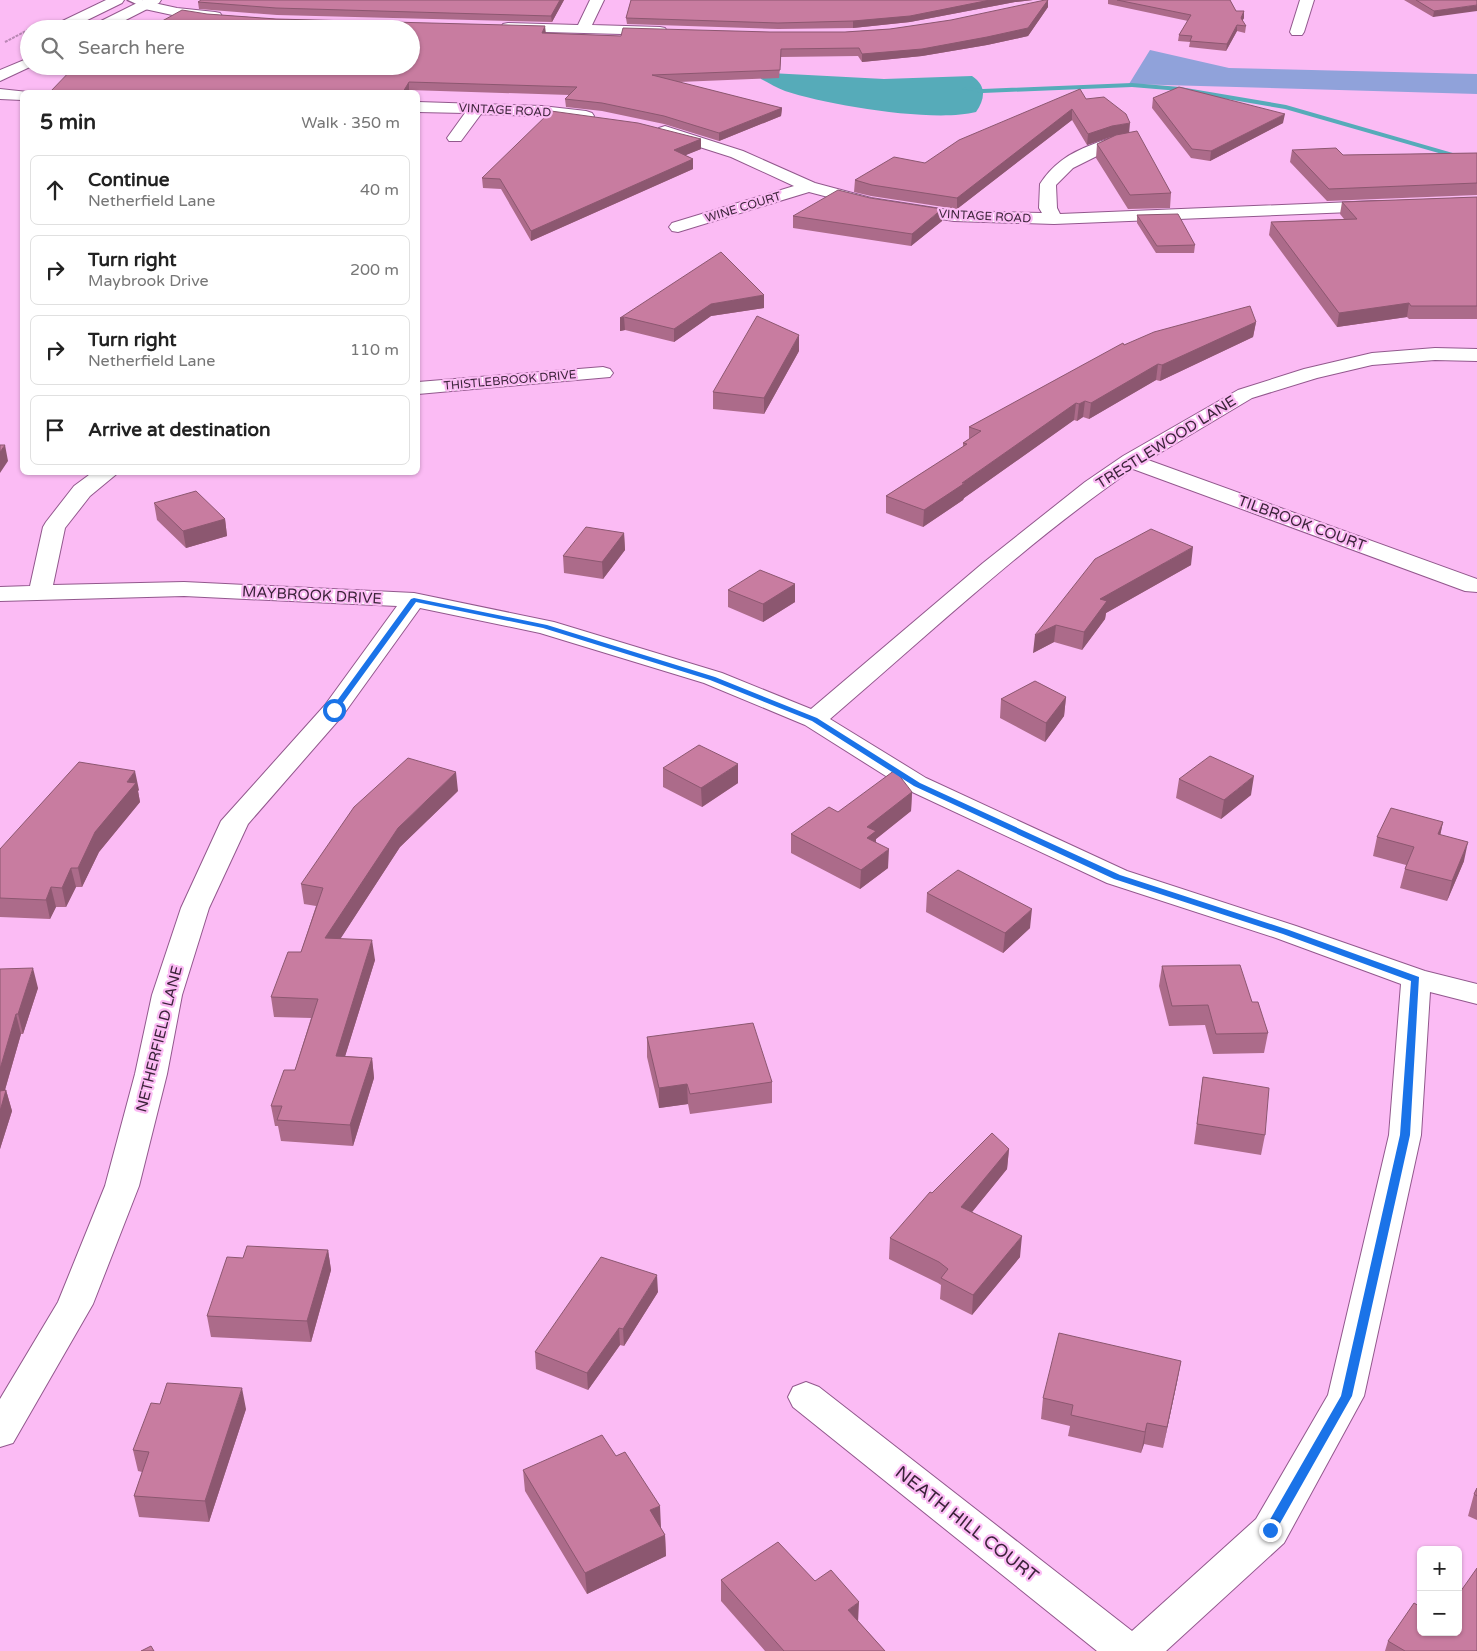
<!DOCTYPE html>
<meta charset="utf-8">
<style>
:root{--surface:#fff;--page:#f2f2f2;--text:#222;--muted:#767676;--line:#e0e0e0}
body{margin:0;font-family:"Varela Round",sans-serif;background:var(--page);color:var(--text)}
.controls{position:absolute;right:15px;bottom:15px;display:grid;overflow:hidden;border-radius:8px;box-shadow:0 1px 4px #0004}
.controls button{width:45px;height:45px;display:grid;place-items:center;padding:0;border:0;border-bottom:1px solid var(--line);background:var(--surface);color:var(--text);font:25px sans-serif}
.stop{position:absolute;width:15px;height:15px;margin:-11px;border:4px solid #1a73e8;border-radius:50%;background:#fff}
.stop.end{background:#1a73e8;border-color:#fff;box-shadow:0 1px 5px #0008}
.list{margin:0;padding:0;list-style:none}
h2{display:flex;justify-content:space-between;align-items:center;height:65px;margin:0;padding:0 20px;font-size:21px}
h2 small{font-size:16px;font-weight:400;color:var(--muted)}
.list li{display:grid;grid-template-columns:32px 1fr auto;gap:15px;align-items:center;box-sizing:border-box;height:70px;margin:0 10px 10px;padding:0 10px;border:1px solid var(--line);border-radius:8px}
.list b{display:block;font-size:19px;white-space:nowrap}
.list p{margin:0;font-size:16px;white-space:nowrap;color:var(--muted)}
.list em{font-size:16px;font-style:normal;color:var(--muted)}
.icon{flex:none;width:28px;height:28px;fill:none;stroke:currentColor;stroke-width:2;stroke-linecap:round;stroke-linejoin:round}
.map{position:relative;flex:none;width:1477px;height:1651px;overflow:hidden}
.search{position:absolute;background:var(--surface);box-shadow:0 1px 4px #0004;left:20px;top:20px;width:400px;height:55px;display:flex;align-items:center;gap:12px;box-sizing:border-box;padding:0 18px;border-radius:28px;color:var(--muted);font-size:19px}
.panel{position:absolute;background:var(--surface);box-shadow:0 1px 4px #0004;left:20px;top:90px;width:400px;height:385px;border-radius:8px}
.map>svg:first-child{display:block}
</style>
<div class="map">
<svg width="1477" height="1651" viewBox="0 0 1477 1651">
<rect width="100%" height="100%" fill="#fbbbf4"/>
<path fill="#90a2da" d="M1150 50 1229 68 1477 74V94L1129 84Z"/>
<path fill="#56abb9" d="M770 73 884 79 972 76C987 86 985 99 976 112 934 123 827 105 785 91 777 88 769 83 761 79L760 77Z"/>
<g fill="none" stroke-linecap="round" stroke-linejoin="round">
<path fill="#56abb9" fill-rule="evenodd" d="M1132 83 1180 87 1286 105 1477 160V164L1285 109 1180 91 1132 87 983 93 962 89 966 87 983 89Z"/>
<defs>
<path id="service" d="M128 0H142L150 5 145 8Z"/>
<path id="minor" d="M590 0H604L592 25 660 27 665 28 667 31 665 34 660 35 508 31 503 30 501 27 503 24 508 23 578 25Z
M1300 0H1314L1304 32 1302 35H1292L1290 32Z
M145 1 177 8 215 12 220 13 222 16 220 19 215 20 177 16 140 8 138 5 140 2Z
M0 89 28 92H22V100L0 99Z
M418 102 542 106 586 111 592 113 594 116 592 119 586 121 542 116 481 114 461 141H449L447 138 465 113 418 112Z
M665 126 743 151 815 183 871 198 954 211 1042 213 1039 208 1040 184C1045 176 1053 167 1061 161 1074 150 1120 131 1137 136L1139 139 1137 142 1115 147 1073 168 1056 185 1057 208 1060 214 1377 201 1383 202 1386 206 1383 210 1377 211 1054 224 954 221 870 208 809 192 678 232 672 231 669 227 672 223 794 186 731 157 659 134 657 131 659 128Z
M1435 348 1477 349V361L1435 360 1372 365 1317 378 1252 398 1148 460 1477 579V592L1465 591 1133 469C1026 543 929 634 830 719L926 778 1127 871 1296 926 1425 971 1477 984V1004L1430 992 1421 1135 1364 1396 1284 1543 1166 1651H1097L793 1407 788 1397 793 1387 806 1382 819 1387 1132 1631 1256 1519 1328 1395 1389 1135 1401 984 1276 938 1107 883 908 790 805 725 704 683 540 633 420 608 343 715 248 824 209 908 182 995 167 1074 139 1186 93 1304 13 1443 0 1447V1399L58 1302 105 1186 135 1074 152 995 181 908 221 821 325 705 397 606 184 596 0 601V587L30 586 43 527 46 522 74 486 93 472H119L90 496 65 528 53 585 184 582 414 593 554 622 722 673 811 709 983 563 1085 482 1123 456 1238 390 1304 369 1372 353Z
M603 367 610 369 613 373 610 377 418 394V382Z"/>
<path id="primary" d="M106 0H124L122 3 69 29H50L52 26Z
M143 0H161L159 3 108 29H94L93 27 95 24Z
M29 58V66H32L0 81V70Z"/>
</defs>
<use href="#service" stroke="#92588d" stroke-width="3"/>
<use href="#minor" stroke="#92588d" stroke-width="2"/>
<use href="#primary" stroke="#92588d" stroke-width="2"/>
<path stroke="#b987b4" stroke-width="2" stroke-dasharray="3 1" stroke-linecap="butt" d="M5 42 28 30"/>
<use href="#service" fill="#fff" fill-rule="evenodd"/>
<use href="#minor" fill="#fff" fill-rule="evenodd"/>
<use href="#primary" fill="#fff" fill-rule="evenodd"/>
</g>
<path fill="#ac6b8a" d="M564 0 552 22 277 15 199 9 198 2Z
M631 0H1033L1015 2 910 22 853 28 778 29 627 24 626 18Z
M1108 0H1230L1236 11 1244 18 1242 21 1246 26 1245 33 1237 31 1226 51 1189 47 1190 42 1178 41 1179 35 1188 21 1108 4Z
M1404 0H1477L1433 17Z
M1048 7 1028 36 987 45 922 56 862 62 858 56 781 57 779 78 679 82 782 108 781 116 719 141 664 124 602 111 566 107 565 99 569 95 409 90 408 92H50L155 25 207 14 276 19 546 33 621 36 770 32H845L890 29Z
M1153 98 1283 123 1210 161 1191 158 1152 108Z
M1086 99 1129 133 1171 193 1170 208 1128 209 1096 158 1097 144 1113 136 1087 145 1072 120 957 209 871 196 854 192 855 180 925 163Z
M701 139V149L685 155 693 159V169L531 241 501 189 483 188 482 178Z
M1292 150 1343 155 1477 153V195L1327 201 1290 162Z
M1477 197V319H1409L1407 317 1337 327 1269 235 1271 222 1344 219 1340 214 1342 202Z
M1137 215 1195 245 1194 253H1156L1137 223Z
M793 216 942 221 911 246 793 228Z
M764 295V308L711 316 674 342 625 330 620 331V318Z
M1256 322 1253 337 1160 381 1156 380 1089 419 1083 417 1077 421 1074 420 964 498 963 500 923 527 886 513V496L963 447V443L969 439V427L1124 345Z
M799 351 764 414 713 409V392Z
M154 503 225 519 227 536 186 548 157 520Z
M624 533 625 550 603 579 564 573 563 556Z
M1095 559 1191 565 1106 613 1105 619 1082 650 1054 642 1033 653Z
M795 584V602L763 622 728 607V590Z
M1066 697 1064 716 1045 742 1000 718 1001 699Z
M663 768 738 783 702 807 663 787Z
M1179 779 1251 795 1221 819 1176 798Z
M139 790 138 791 140 802 99 852 82 887H76L66 907H56L50 919 0 917V849Z
M458 791 400 847 340 939 375 960 345 1056 372 1058 374 1078 353 1146 281 1141 278 1126H275L271 1106 295 1070 311 1018 274 1017 271 997 301 952 316 906 304 904 301 884Z
M912 792 911 811 876 839V842L888 868 860 889 791 853V834L838 812Z
M1443 822 1440 835 1464 861 1447 901 1400 888 1405 869 1406 865 1373 856 1377 837Z
M927 893 1030 928 1003 953 926 912Z
M1162 966 1252 1002 1268 1033 1264 1053 1213 1054 1205 1025 1169 1026 1159 986Z
M0 969 38 988 23 1034H21L5 1090H6L12 1111 0 1149Z
M647 1037 772 1082V1103L690 1114 688 1104 659 1108 647 1057Z
M1203 1077 1265 1135 1261 1155 1194 1144Z
M1009 1149 1007 1169 972 1212 1020 1257 972 1315 940 1299 941 1285 938 1283 889 1259 890 1238 932 1193Z
M328 1250 331 1270 311 1342 211 1337 207 1316 243 1258Z
M658 1292 624 1346 620 1345 588 1390 536 1369 535 1352Z
M1181 1361 1177 1382 1163 1448 1144 1444 1141 1453 1068 1436 1070 1426 1041 1419 1043 1398Z
M246 1409 209 1522 139 1517 134 1496 142 1472 138 1471 133 1450Z
M523 1470 661 1527H660L665 1535 666 1556 587 1594 525 1491Z
M1477 1488V1520L1468 1516 1474 1494Z
M721 1580 815 1581 858 1621 885 1651H765L721 1601Z
M1458 1632 1477 1651H1385L1388 1641Z"/>
<path fill="#8c5770" d="M560 0H564L552 22 551 16Z
M990 0H1033L1015 2 910 22 853 28V21Z
M1048 0V7L1028 36 987 45 922 56 862 62V54Z
M1477 5V11L1433 17 1434 11Z
M1244 11V18L1240 25 1241 18Z
M1237 25V31L1226 51 1227 44Z
M545 26 546 34 542 33Z
M409 82V90L408 92H403Z
M782 108 781 116 719 141V133Z
M1072 109V120L957 209V198Z
M1285 114 1283 123 1210 161 1211 151Z
M1130 123 1129 134 1111 137 1087 145 1088 134 1112 126Z
M701 139V149L674 160V150Z
M693 159V169L531 241V231Z
M942 209V221L911 246 912 234Z
M764 295V308L711 316 674 342V329L711 304Z
M1409 303 1407 317 1337 327 1339 313Z
M624 317 625 330 620 331V318Z
M1256 322 1253 337 1160 381 1162 365Z
M799 335V351L764 414V398Z
M1158 364 1156 380 1089 419 1091 403Z
M1085 401 1083 417 1077 421 1079 404Z
M1076 403 1074 420 964 498 963 500 923 527 924 510Z
M5 445 8 461 0 473V452Z
M225 519 227 536 186 548 183 531Z
M624 533 625 550 603 579 602 562Z
M1193 547 1191 565 1106 613 1105 619 1082 650 1084 632 1100 599Z
M795 584V602L763 622V604Z
M1056 625 1054 642 1033 653 1035 635Z
M1066 697 1064 716 1045 742 1046 723Z
M738 764V783L702 807 701 788Z
M135 771 139 790 138 791 140 802 99 852 82 887 78 868 95 832 127 782Z
M456 772 458 791 400 847 328 958 325 938 398 828Z
M1254 776 1251 795 1221 819 1224 800Z
M912 792 911 811 876 839 875 850 866 857 867 827Z
M1443 822 1439 841 1438 834Z
M1468 842 1464 861 1447 901 1452 881Z
M889 849 888 868 860 889 861 870Z
M71 868 76 887 66 907 62 888Z
M51 887 56 907 50 919 46 900Z
M1032 909 1030 928 1003 953 1005 933Z
M372 940 375 960 339 1076 336 1056Z
M33 968 38 988 23 1034 18 1014Z
M16 1014 21 1034 0 1107V1069Z
M372 1058 374 1078 353 1146 350 1125Z
M687 1084 688 1104 659 1108V1088Z
M6 1090 12 1111 0 1149V1111Z
M1009 1149 1007 1169 959 1228 961 1207Z
M1022 1236 1020 1257 972 1315 973 1295Z
M328 1250 331 1270 311 1342 307 1321Z
M657 1275 658 1292 624 1346 623 1329Z
M619 1328 620 1345 588 1390 587 1373Z
M1181 1361 1177 1382 1163 1448 1167 1427Z
M242 1388 246 1409 209 1522 205 1501Z
M1147 1423 1144 1444 1141 1453 1145 1432Z
M660 1506 661 1527 650 1532V1510Z
M665 1535 666 1556 587 1594 585 1573Z
M859 1602 858 1623 848 1610Z"/>
<path fill="#c87ca0" stroke="#8c5770" d="M201 0H560L551 16 276 8 198 2Z
M631 0H990L910 16 853 21 778 23 626 18Z
M1045 0H1048L1028 28 987 37 922 49 862 54 859 48 781 49 780 70 652 75 782 108 719 133 664 116 602 103 565 99 577 87 409 82 403 92H50L75 66H411V29H135L144 24 155 25 182 10 207 14 276 19 545 26 542 33 621 36 623 28 770 32H845L890 29 951 20Z
M1117 0H1230L1236 11H1244L1241 18 1246 26 1237 25 1227 44 1190 41 1192 36 1179 35 1191 15Z
M1416 0H1477V5L1434 11Z
M1179 87 1285 114 1211 151 1192 149 1153 98Z
M1080 89 1086 99 1104 97 1126 114 1130 123 1112 126 1088 134 1072 109 957 198 872 185 855 180 894 157 925 163 959 140Z
M551 111 638 123 701 139 674 150 693 159 531 231 500 179 482 178Z
M1137 131 1171 193 1130 195 1097 144 1116 135Z
M1336 148 1343 155 1477 153V183L1329 189 1292 150Z
M838 190 870 198 942 209 912 234 793 216Z
M1477 197V306H1411L1409 303 1339 313 1271 222 1357 219 1342 202Z
M1178 214 1195 245 1157 246 1137 215Z
M721 252 764 295 711 304 674 329 624 317 620 318Z
M1250 306 1256 322 1162 365 1158 364 1091 403 1085 401 1079 404 1076 403 962 483H965L924 510 886 496 967 444 963 443 981 431 969 427 1123 343 1124 345 1154 332Z
M757 316 799 335 764 398 713 392Z
M0 445H5L0 452Z
M196 491 225 519 183 531 154 503Z
M586 527 624 533 602 562 563 556Z
M1151 529 1193 547 1100 599 1107 601 1084 632 1056 625 1035 635 1095 559Z
M760 570 795 584 763 604 728 590Z
M1035 681 1066 697 1046 723 1001 699Z
M699 745 738 764 701 788 663 768Z
M1210 756 1254 776 1224 800 1179 779Z
M408 758 456 772 398 828 325 938 372 940 336 1056 372 1058 350 1125 277 1120 282 1106H271L284 1070H295L318 999 271 997 288 952H301L323 888 301 884 354 807Z
M79 762 135 771 127 782 136 783 95 832 78 868H71L62 888 51 887 46 900 0 898V849Z
M895 770 912 792 867 827 876 831 867 838 889 849 861 870 791 834 829 807 838 812Z
M1391 808 1443 822 1438 834 1468 842 1452 881 1405 869 1414 847 1377 837Z
M958 870 1032 909 1005 933 927 893Z
M1240 965 1252 1002H1258L1268 1033 1216 1034 1208 1005 1172 1006 1162 966Z
M33 968 18 1014H16L0 1069V969Z
M753 1023 772 1082 690 1094 687 1084 659 1088 647 1037Z
M1203 1077 1269 1088 1265 1135 1197 1124Z
M6 1090 0 1111V1091Z
M992 1133 1009 1149 961 1207 1022 1236 973 1295 941 1278 948 1269 939 1262 890 1238 930 1192 932 1193Z
M247 1246 328 1250 307 1321 207 1316 227 1257 243 1258Z
M601 1257 657 1275 623 1329 619 1328 587 1373 535 1352Z
M1059 1333 1181 1361 1167 1427 1147 1423 1145 1432 1071 1415 1073 1405 1043 1398Z
M167 1383 242 1388 205 1501 134 1496 149 1452 133 1450 151 1403 160 1404Z
M602 1435 616 1456 625 1452 660 1506 650 1510 665 1535 585 1573 523 1470Z
M1477 1488V1496L1474 1494Z
M778 1542 815 1581 831 1570 859 1602 848 1610 885 1651H784L721 1580Z
M1477 1568V1651H1405L1388 1641 1414 1603 1421 1607V1632H1458V1595Z
M151 1646 154 1651H141Z"/>
<path fill="#1a73e8" d="M414 598 547 625 715 677 817 718 920 783 1120 875 1289 930 1419 977 1410 1135 1352 1396 1274 1534H1266L1264 1530 1341 1396 1400 1135 1411 981 1283 934 1114 879 914 786 812 721 710 680 543 628 416 602 336 712H331V709L411 599Z"/>
<g text-anchor="middle" stroke-width="4.5" stroke-linejoin="round" paint-order="stroke">
<g font-size="12" fill="#3c233a" stroke="#fbbbf4">
<text transform="translate(505 110) rotate(3)" y="4">VINTAGE ROAD</text>
<text transform="translate(743 207) rotate(-17)" y="4">WINE COURT</text>
<text transform="translate(985 216) rotate(3)" y="4">VINTAGE ROAD</text>
<text transform="translate(510 380) rotate(-5)" y="4">THISTLEBROOK DRIVE</text>
</g>
<g font-size="15" fill="#3c233a" stroke="#fbbbf4">
<text transform="translate(1166 442) rotate(-32)" y="5">TRESTLEWOOD LANE</text>
<text transform="translate(1302 523) rotate(20)" y="5">TILBROOK COURT</text>
<text transform="translate(312 595) rotate(3)" y="5">MAYBROOK DRIVE</text>
<text transform="translate(159 1039) rotate(-76)" y="5">NETHERFIELD LANE</text>
</g>
<g font-size="18" fill="#3c233a" stroke="#fbbbf4">
<text transform="translate(967 1524) rotate(38)" y="6">NEATH HILL COURT</text>
</g>
</g>
</svg>
<div class="controls">
<button>+</button>
<button>−</button>
</div>
<div class="stop" style="left:334px;top:710px"></div>
<div class="stop end" style="left:1270px;top:1530px"></div>
<div class="search"><svg class="icon" aria-label="search" viewBox="0 0 24 24"><circle cx="10" cy="10" r="6"/><path d="M15 15l6 6"/></svg>Search here</div>
<section class="panel">
<h2>5 min<small>Walk · 350 m</small></h2>
<ul class="list">
<li><svg class="icon" aria-label="ahead" viewBox="0 0 24 24"><path d="M12 20V5M6 11l6-6 6 6"/></svg><div><b>Continue</b><p>Netherfield Lane</p></div><em>40 m</em></li>
<li><svg class="icon" aria-label="right" viewBox="0 0 24 24"><path d="M7 20v-9h11M14 6l5 5-5 5"/></svg><div><b>Turn right</b><p>Maybrook Drive</p></div><em>200 m</em></li>
<li><svg class="icon" aria-label="right" viewBox="0 0 24 24"><path d="M7 20v-9h11M14 6l5 5-5 5"/></svg><div><b>Turn right</b><p>Netherfield Lane</p></div><em>110 m</em></li>
<li><svg class="icon" aria-label="arrive" viewBox="0 0 24 24"><path d="M6 21V4h12l-3 4 3 4H6"/></svg><div><b>Arrive at destination</b></div></li>
</ul>
</section>
</div>
